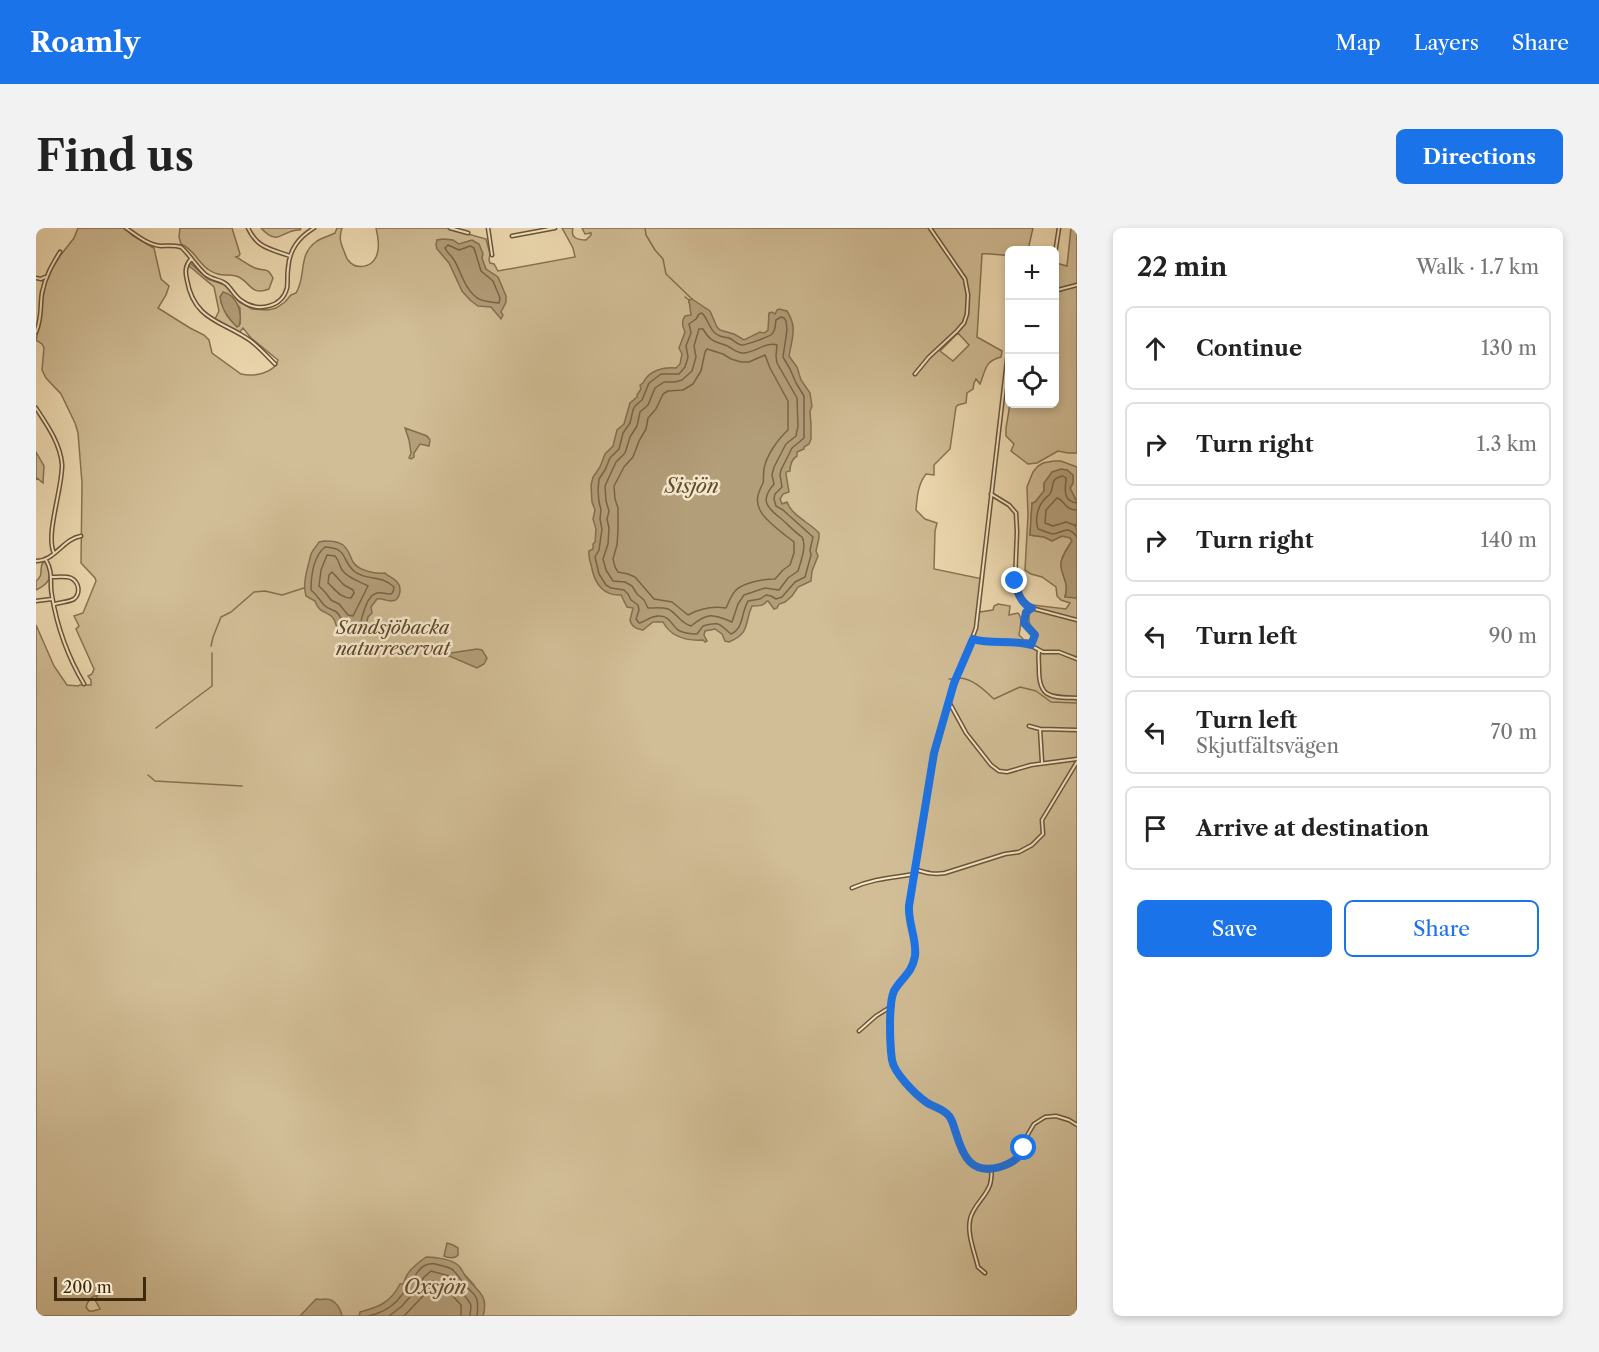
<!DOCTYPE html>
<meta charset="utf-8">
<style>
:root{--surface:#fff;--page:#f2f2f2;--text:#222;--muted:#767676;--line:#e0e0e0;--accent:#1a73e8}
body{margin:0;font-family:"Libre Caslon Text",serif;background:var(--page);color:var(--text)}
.controls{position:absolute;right:18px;top:18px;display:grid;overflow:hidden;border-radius:9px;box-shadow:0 3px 9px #0003}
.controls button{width:54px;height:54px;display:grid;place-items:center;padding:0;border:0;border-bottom:2px solid var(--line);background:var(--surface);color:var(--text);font:30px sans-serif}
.scale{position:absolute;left:18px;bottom:15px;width:92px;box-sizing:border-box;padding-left:6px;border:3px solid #3f290d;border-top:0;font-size:16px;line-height:21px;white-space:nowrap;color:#3f290d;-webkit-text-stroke:4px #f5e8cd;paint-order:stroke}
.stop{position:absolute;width:18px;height:18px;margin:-14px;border:4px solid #1a73e8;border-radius:50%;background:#fff}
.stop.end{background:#1a73e8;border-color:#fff;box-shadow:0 2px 6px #0008}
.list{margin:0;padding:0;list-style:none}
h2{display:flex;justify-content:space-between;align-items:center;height:78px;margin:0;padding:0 24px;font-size:26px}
h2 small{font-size:20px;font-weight:400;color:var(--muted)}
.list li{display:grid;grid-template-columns:39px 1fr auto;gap:18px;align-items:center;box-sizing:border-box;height:84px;margin:0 12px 12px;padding:0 12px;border:2px solid var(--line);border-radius:9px}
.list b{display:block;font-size:22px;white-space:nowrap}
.list p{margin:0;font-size:20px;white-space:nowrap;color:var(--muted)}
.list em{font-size:20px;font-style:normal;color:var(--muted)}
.actions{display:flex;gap:12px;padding:18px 24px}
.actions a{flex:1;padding:14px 0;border:2px solid var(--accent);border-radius:9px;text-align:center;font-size:21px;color:var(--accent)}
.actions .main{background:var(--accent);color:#fff}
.icon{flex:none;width:33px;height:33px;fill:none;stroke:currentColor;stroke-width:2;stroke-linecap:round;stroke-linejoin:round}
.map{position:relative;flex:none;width:1041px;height:1088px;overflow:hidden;border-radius:9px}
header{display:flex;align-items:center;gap:36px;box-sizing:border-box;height:84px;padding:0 30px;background:var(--accent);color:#fff}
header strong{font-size:28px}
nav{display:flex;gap:33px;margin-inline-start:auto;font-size:21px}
.intro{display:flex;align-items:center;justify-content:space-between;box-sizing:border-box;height:144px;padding:0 36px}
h1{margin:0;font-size:42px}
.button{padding:15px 27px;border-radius:9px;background:var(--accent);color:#fff;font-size:21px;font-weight:700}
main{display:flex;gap:36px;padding:0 36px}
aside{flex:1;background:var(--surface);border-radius:9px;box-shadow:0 3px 9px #0003}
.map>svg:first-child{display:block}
</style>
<header>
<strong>Roamly</strong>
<nav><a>Map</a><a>Layers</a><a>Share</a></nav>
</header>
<div class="intro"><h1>Find us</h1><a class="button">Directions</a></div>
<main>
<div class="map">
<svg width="1041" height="1088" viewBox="0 0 1041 1088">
<rect width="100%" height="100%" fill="#efdbb2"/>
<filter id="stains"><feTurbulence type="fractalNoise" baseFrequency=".00333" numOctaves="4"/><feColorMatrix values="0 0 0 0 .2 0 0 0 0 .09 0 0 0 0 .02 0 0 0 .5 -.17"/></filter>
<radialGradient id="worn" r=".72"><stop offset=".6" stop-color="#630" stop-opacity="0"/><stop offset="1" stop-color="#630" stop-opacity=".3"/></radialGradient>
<path fill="#d1bd96" stroke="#887352" stroke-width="1.5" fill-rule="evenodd" d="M42 0H88L97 8 116 19 118 20 125 51 133 58 130 67 122 80 154 100 168 107 173 112 176 125 205 146C218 149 239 145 242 132L215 110 207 100 204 104 179 91 183 83 178 59 152 37 154 35 172 51 189 57 203 74 216 81 232 82 240 80 249 74 255 67 260 65C271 47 261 27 281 13 286 10 293 8 299 5L301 0H306C303 9 304 14 308 23 309 25 310 30 312 32 319 42 335 40 340 29 344 21 342 8 340 0H411L450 11 454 26 453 32 454 35 458 36 462 43 539 29 537 20 526 0H537C534 10 542 12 550 12L555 7V5L549 6 546 0H997L992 22H974L973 27C966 28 955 25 946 26L941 109 966 123 965 129C949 133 950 141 944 156L940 151 938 155 937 161 931 165 930 175 922 177 920 179 914 221 898 237V247L890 246C882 256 881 269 880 282L889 291 901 295 899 303 898 341 947 351 943 384 957 382 958 378 962 376 974 378 973 387 982 385C987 390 984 400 983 407L988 412H996L1000 404C990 396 992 387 997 377L1030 381 1034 375 1025 372 1021 368 1020 359 1006 349 995 346 989 342 992 287 991 259 997 244 1002 238 1007 235 1018 233H1025L1041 239V274L1034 260 1037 255V247L1031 242 1018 244 1008 255V263L999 274 996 275 994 307 1008 309 1016 313 1026 308 1034 309 1036 312C1032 320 1026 326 1025 335 1024 347 1034 354 1029 368L1041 370V1088H447L448 1082 438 1057 428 1046 401 1088H0V397L18 438 31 457 42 458 44 457H55V452L52 448 56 446 58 441 40 401 43 398 38 388 47 385 60 353 59 350 45 335 46 255 42 205 39 195 25 166 10 150 6 142 8 120 6 116 0 112 4 95 7 68 11 48 24 28 38 10ZM196 70 204 80V96C192 95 190 84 185 74ZM922 105 933 117 917 133 904 123ZM62 1067 59 1072 64 1081 57 1083H53L50 1079C52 1072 55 1068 62 1067Z
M144 0H196L204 26 203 28 200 29C206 32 213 38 219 40 229 44 231 38 237 50L233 61C214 69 214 52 200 48 190 45 185 50 173 42 161 34 159 22 145 16L143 9Z
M225 0H265L264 2C246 1 243 20 225 0Z
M1035 0H1041V225H1032L1022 223 1001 235 992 236 975 223 978 216 970 208V200L974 176H1018L1019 45 1020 35 1031 38Z
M0 224 8 238 7 255 1 250 0 252Z
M7 334H10C16 349 15 355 0 362V353C9 346 2 342 7 334Z"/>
<path fill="#b39e7a" stroke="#856f4e" stroke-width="1.5" d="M407 11 417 12 423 16 436 12 443 16 447 26 446 30 450 41 462 49 470 68V74L465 84 467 87 465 91 455 79 442 78 434 72 426 63 413 35 401 21 400 17 401 12Z
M187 64C201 67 207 85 203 98L201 99C192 90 186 82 184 69Z
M656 71 674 83 681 99 684 102 698 106 708 112 724 104 728 105 732 102 733 85 736 84 739 86 741 82 743 81 751 83C759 96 758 103 755 118 754 121 754 124 753 128L761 139 765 152 774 165 776 178 774 183 775 197V211L773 216 768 219V221L761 224V228C756 231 754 237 754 243L750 244V246L753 264 747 266 744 271 746 276 751 274C756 288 773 294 783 305V310L780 323 782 328 776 343 775 353 762 359 756 368 749 374 743 376 741 380 738 381 732 373H731C728 378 722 378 716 378 708 395 715 405 693 414L689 413 686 406 679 401 669 403 668 407 671 413 669 414 667 412C651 413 635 409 627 394H617L607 402C600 401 596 399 594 392L597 380 591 379 585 367C568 368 559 356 556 341 555 335 552 330 553 323L557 321V316L559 314 560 301 557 291 559 282 556 274 555 257 557 249 564 239 569 226 577 218 581 202 588 196 594 175 601 169V167L605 161 604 157 607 155C613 142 628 139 640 140L644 136 646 126 643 120 649 104C647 100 645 93 649 88L655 87 653 72Z
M369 200 391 208 394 212 393 218 384 216 378 225V229L375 231 373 230 375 225 373 212Z
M1025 241 1031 242 1037 247V255L1034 260 1041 274V295L1039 298 1041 302V370L1029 369C1034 354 1024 347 1025 335 1026 327 1032 320 1036 313L1034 310 1026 308 1016 313 1008 309 994 307 996 275 999 274 1008 263V255L1016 244Z
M288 313C295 313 301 313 307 317 313 322 314 328 317 334 323 343 339 346 349 345 353 349 358 350 361 354 366 359 365 373 355 373 350 373 346 370 341 371L335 379 336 385 332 389 331 393 333 397C320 403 314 403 300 397 297 381 284 389 279 373L270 368C266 355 272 339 275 326 277 321 281 318 283 314Z
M441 421 446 422 451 430 448 436 441 440 413 428 415 425Z
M411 1015 417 1017 422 1020V1027C419 1031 412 1030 408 1028Z
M390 1029C399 1029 416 1031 423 1038 426 1041 427 1046 431 1050 442 1064 453 1067 447 1088H323L324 1084C343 1079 354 1075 364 1056H367C369 1053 369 1050 371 1047 375 1040 383 1034 390 1029Z
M280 1071C284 1072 287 1071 290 1071 299 1071 305 1081 306 1088H264Z"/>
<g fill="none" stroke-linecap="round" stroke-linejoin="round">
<path stroke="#796444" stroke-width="1.5" d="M412 17 423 22 434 18 438 20 445 43 457 53 464 70 463 75C457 74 445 74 440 69 428 60 425 43 418 32 415 27 411 25 409 20Z
M666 85C672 91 673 100 679 105 683 109 688 109 693 110 698 112 700 116 705 117 708 118 735 108 736 106 740 102 739 97 740 92L745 89 748 90 750 93 751 102 747 129 754 141 760 155 768 168V210L756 220 745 242 744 247 746 259 739 266 738 271 740 278 747 282 777 309 774 322 775 327 769 349 759 354 746 369 740 371 735 368 730 367 724 371 712 373C705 385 708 400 695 406 683 396 684 393 667 398L661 406C655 406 647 405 642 402 636 397 633 388 624 388 613 387 611 394 603 395L600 391 603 382 602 377 595 372 592 366 588 362 575 360 570 357 563 346 559 329 563 322 566 301 564 291 565 282 563 274 562 262 563 251 569 242 574 230 583 221 587 205 594 195 597 182 599 178 606 172 613 155 625 146H643L649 139 652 129 650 118 655 105 653 96 660 91 663 86Z
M663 101H667C674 113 677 113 689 117 695 119 699 124 706 125 718 126 729 113 741 117L740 128 741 135 761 170 762 198 760 208 750 216 738 239 736 247 738 256C725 271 729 278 743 289 751 295 757 303 766 309 771 317 765 333 762 343L752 350 743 362 729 360 708 367 702 376 696 394C677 386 672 384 655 398 643 394 641 385 632 381 626 379 618 380 612 380L608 372 601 366 596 358 589 354 577 353 570 342 567 331 572 316 573 300 571 291 573 283 570 273 569 258 580 234 589 225 594 209 601 198 604 184 612 177 619 160 628 154H639L646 152 656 143 660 129 658 118Z
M671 121 687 126 695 131 705 134H713L729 127 734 140 752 173V202C742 211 730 228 728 241 727 246 728 251 727 255 722 265 719 272 724 282 728 292 749 307 758 314V325L754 337 747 342 739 351C728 351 709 354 700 362 695 367 693 374 690 380 676 378 665 380 652 387L636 374 618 371 599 349 592 346 582 344 579 339 577 331 581 317 582 302V280L579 271 578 258 588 239 597 229 603 213 610 201 612 190 620 181 627 166 632 163 647 162 657 156 665 143 669 124Z
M1041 275C1025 273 1030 259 1030 250L1027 248C1013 251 1019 257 1014 266 1012 268 1008 271 1007 273 1001 280 999 293 1002 301 1006 302 1014 306 1017 306 1027 305 1032 296 1041 309
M1041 282C1028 282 1029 272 1021 270L1010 282 1009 295 1017 298 1030 294 1041 298
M289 319C313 320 305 333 319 344 332 353 346 347 358 359L357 364 355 366C351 366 346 364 341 365 331 368 329 381 326 389 325 390 326 392 325 394 321 399 311 394 306 393 300 378 296 385 288 377 283 371 282 368 275 362 275 347 277 329 289 319Z
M291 327 299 328C303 332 303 337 306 342 313 351 323 353 332 358L317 388 312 387 303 376 295 372 289 364 283 358 285 342Z
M296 344 308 357 317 362 318 365 315 370C304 370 299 361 292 355L293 347Z
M332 1088C342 1086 353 1081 361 1073 363 1070 374 1058 375 1055 381 1043 388 1032 403 1037 418 1041 416 1040 425 1052 437 1069 444 1063 441 1088
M353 1088 366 1078 381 1061 388 1049 395 1043 413 1048C418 1056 435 1073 435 1078 435 1081 434 1084 434 1088
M368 1088 387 1068 394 1055 398 1053 407 1055 415 1066 425 1077V1088"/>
<path stroke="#856f4e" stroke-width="1.5" d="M609 0 610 7 619 22 627 31 630 46 656 71
M649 69 653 72V75
M175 418 177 409 185 389 195 384 218 364 229 363 246 367 268 360
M923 450C938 451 948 462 958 471L984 459 1000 463 1015 474 1041 475
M913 451H918
M120 500 176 458V425
M112 547 119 553 206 558"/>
<defs>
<path id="street" d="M90 0C100 7 112 17 125 18 132 18 138 17 145 19 154 27 160 38 169 46 176 52 184 51 190 56 196 61 199 69 206 73 221 84 246 80 251 60 252 54 251 47 252 41 253 22 262 10 278 0
M212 0C221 20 235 21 254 28
M414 0 432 5
M452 0 456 27
M476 8 519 0
M155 31C149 38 149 44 151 52 158 93 187 93 215 113 224 120 231 128 239 136
M1018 32 1023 0
M0 50 5 51 9 49
M1018 63 1041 57
M0 104C6 91 4 78 6 65 9 49 16 37 24 24
M974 107 940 400 911 478 896 538 883 622 873 679V690L879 714V730L874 742 861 759 857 767 855 788 856 831 861 845 881 867 891 875 913 887 929 929 936 937 941 939 952 941 960 940 967 938 983 929 988 920 992 906 998 896 1009 889 1020 888 1033 892 1041 897
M879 146 893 129 921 103 928 95 931 86 932 67 929 51 894 0
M0 180C11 197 24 215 26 236 27 259 9 307 18 325
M955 266 973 277 980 285 981 304 979 353 986 373 990 378 999 381 1041 392
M10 332C18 346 13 354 16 368 21 398 32 429 48 456
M0 333C19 333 27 311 45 308
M16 349C22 349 30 348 35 350 43 354 45 365 38 371 33 374 25 374 19 376
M0 373 16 371
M937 411 943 413 990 415 1007 424H1023L1041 431
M995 417 999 407 989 395 990 384 996 380
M1003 423C1002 429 1003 435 1003 442 1003 471 1016 469 1041 470
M913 474 930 505 955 537 963 543 971 544 995 537 1041 531
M993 498 1004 501 1041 502
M1004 501 1006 534
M881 642C891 645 898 647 909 645L969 626 983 624 996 617 1007 606 1006 592 1041 534
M816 660C839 650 855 650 879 646
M823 803 840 788 856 778
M949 1045 942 1039C939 1025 931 1007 934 992 936 979 948 971 953 959 956 954 955 946 956 940"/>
</defs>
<use href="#street" stroke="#6b5636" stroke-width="5"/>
<use href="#street" stroke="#f5e8cd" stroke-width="2"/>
</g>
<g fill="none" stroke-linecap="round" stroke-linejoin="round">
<path stroke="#1a73e8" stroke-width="8" d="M979 353C981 365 985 376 996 380L990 384 988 395 999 407 995 417C976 411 955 417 937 411L918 455 898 525 873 678C872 696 881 711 879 728 876 746 865 750 858 763 852 776 854 818 856 832 858 845 879 866 890 874 897 879 908 881 913 888 917 893 918 900 920 905 927 929 936 947 964 939 974 936 984 931 988 920"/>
</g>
<g text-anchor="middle" stroke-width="5" stroke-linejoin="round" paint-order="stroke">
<g font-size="18" font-style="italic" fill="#5c4728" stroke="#f5e8cd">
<text x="357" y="406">Sandsjöbacka<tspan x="357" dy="21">naturreservat</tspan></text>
</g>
<g font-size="20" font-style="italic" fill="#624c2e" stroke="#f5e8cd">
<text x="656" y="265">Sisjön</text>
<text x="399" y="1066">Oxsjön</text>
</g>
</g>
<rect width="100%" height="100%" filter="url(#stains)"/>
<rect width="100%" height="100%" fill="url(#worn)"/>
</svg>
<div class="controls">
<button>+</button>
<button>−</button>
<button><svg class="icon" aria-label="locate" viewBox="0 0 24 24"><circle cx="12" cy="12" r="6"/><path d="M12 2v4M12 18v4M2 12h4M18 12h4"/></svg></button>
</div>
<div class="scale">200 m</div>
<div class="stop" style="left:988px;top:920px"></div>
<div class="stop end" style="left:979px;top:353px"></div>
</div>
<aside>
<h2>22 min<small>Walk · 1.7 km</small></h2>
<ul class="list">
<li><svg class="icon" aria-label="ahead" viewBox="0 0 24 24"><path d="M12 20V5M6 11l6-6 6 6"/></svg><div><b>Continue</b></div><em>130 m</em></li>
<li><svg class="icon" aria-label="right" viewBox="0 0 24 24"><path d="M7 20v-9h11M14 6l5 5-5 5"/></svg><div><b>Turn right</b></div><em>1.3 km</em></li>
<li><svg class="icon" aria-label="right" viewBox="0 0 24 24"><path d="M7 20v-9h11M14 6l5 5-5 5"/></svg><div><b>Turn right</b></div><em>140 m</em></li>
<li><svg class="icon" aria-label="left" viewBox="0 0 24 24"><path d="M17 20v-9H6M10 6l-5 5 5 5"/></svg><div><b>Turn left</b></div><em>90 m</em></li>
<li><svg class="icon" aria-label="left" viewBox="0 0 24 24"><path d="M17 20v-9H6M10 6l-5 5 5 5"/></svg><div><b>Turn left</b><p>Skjutfältsvägen</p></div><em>70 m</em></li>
<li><svg class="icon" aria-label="arrive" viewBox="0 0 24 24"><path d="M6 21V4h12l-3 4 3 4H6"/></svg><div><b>Arrive at destination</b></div></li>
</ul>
<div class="actions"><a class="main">Save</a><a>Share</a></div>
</aside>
</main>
